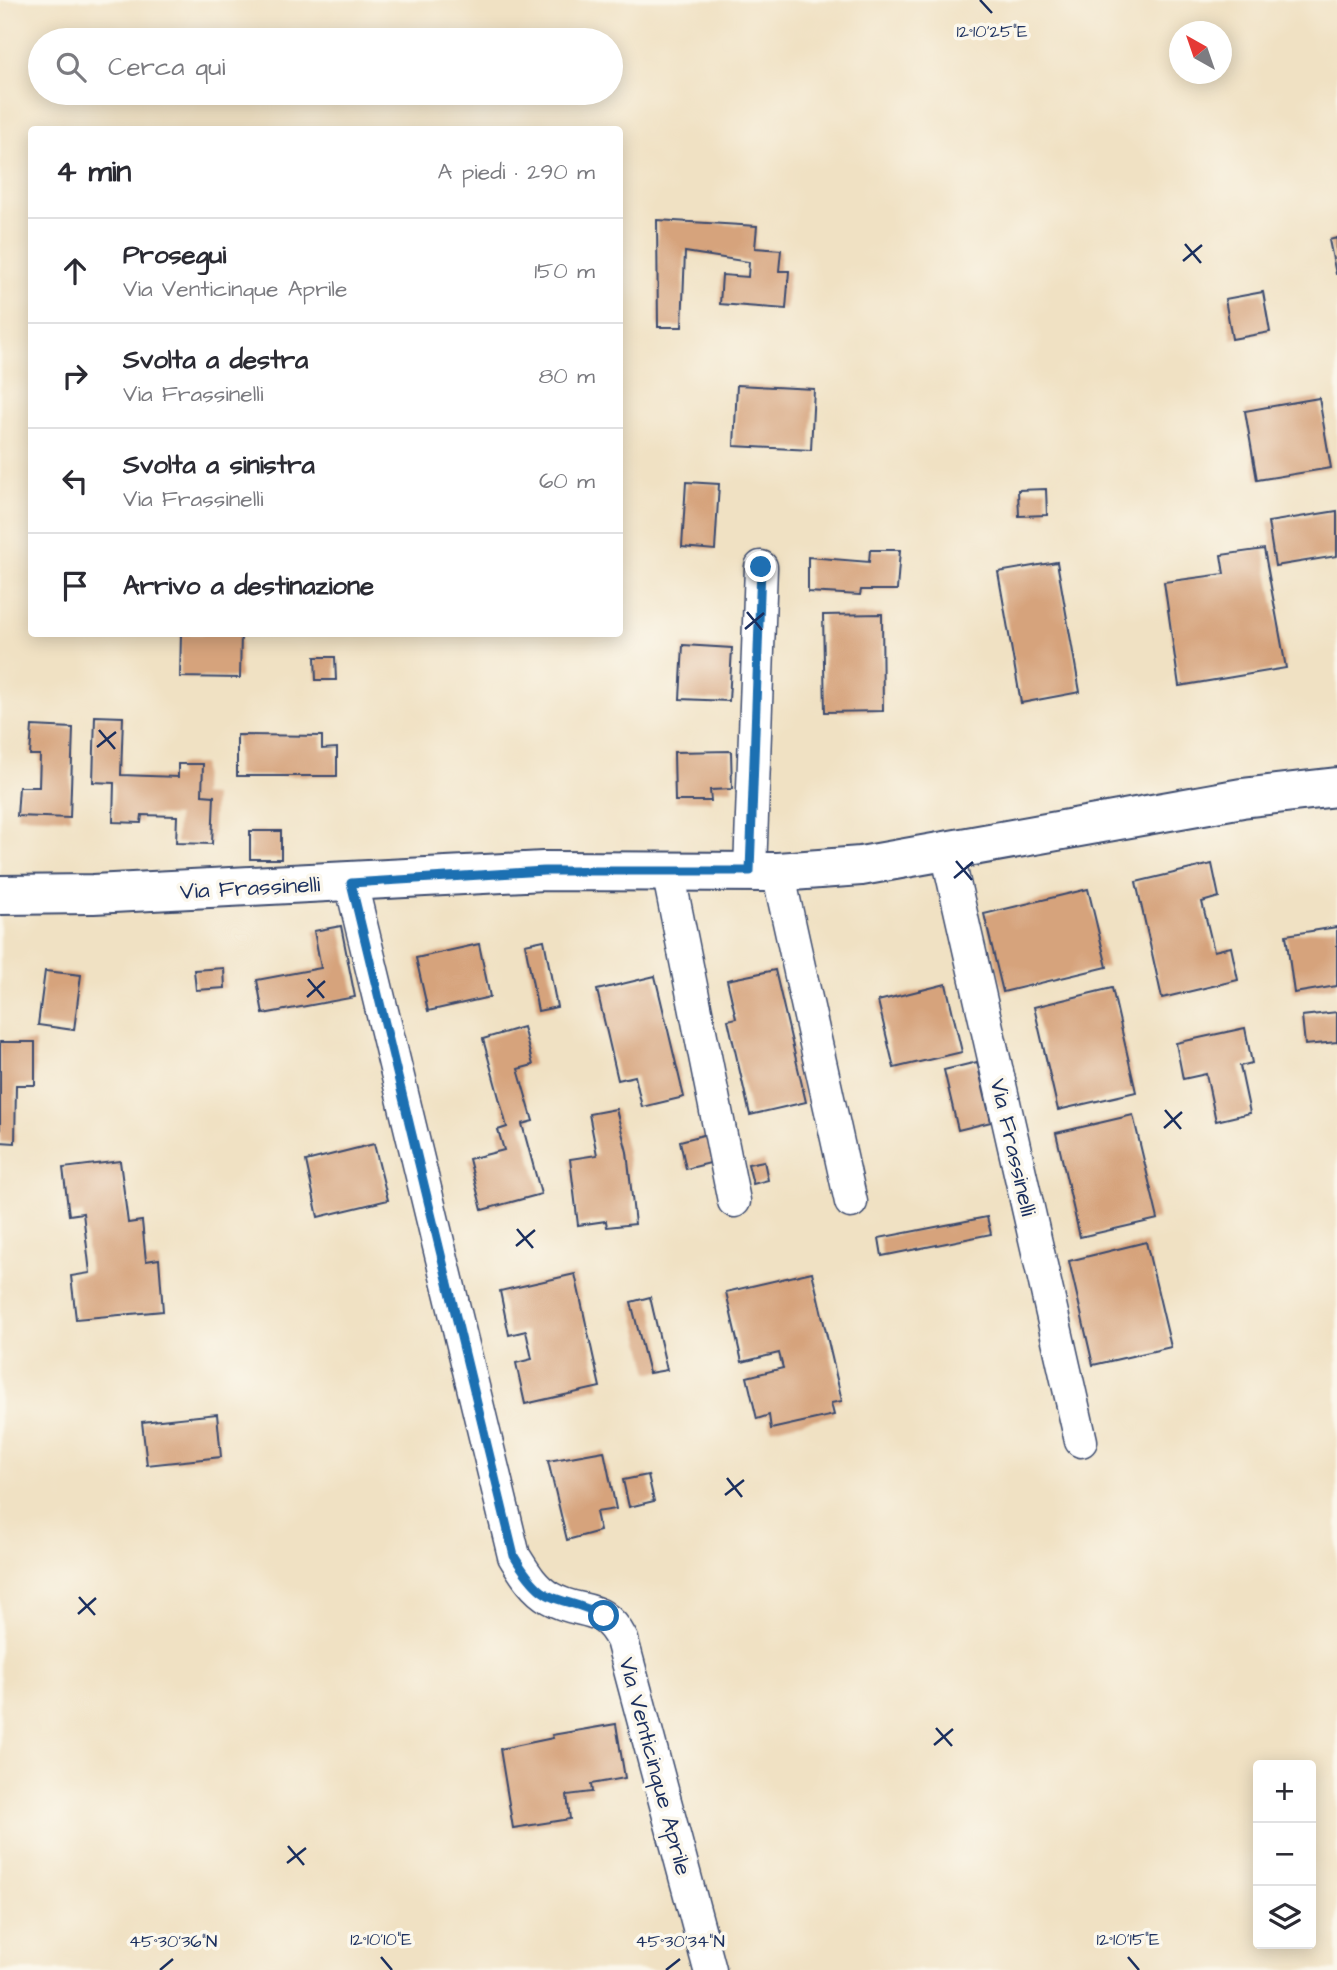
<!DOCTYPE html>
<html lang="it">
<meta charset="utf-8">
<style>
:root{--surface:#fff;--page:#f2f2f3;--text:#2b2b33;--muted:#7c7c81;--line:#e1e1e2}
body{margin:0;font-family:"Architects Daughter",sans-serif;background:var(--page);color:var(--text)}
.controls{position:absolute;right:21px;bottom:21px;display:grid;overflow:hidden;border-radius:7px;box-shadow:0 4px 18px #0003}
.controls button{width:63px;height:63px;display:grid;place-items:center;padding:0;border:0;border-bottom:2px solid var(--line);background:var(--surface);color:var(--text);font:35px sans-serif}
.compass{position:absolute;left:1169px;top:21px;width:63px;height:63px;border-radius:50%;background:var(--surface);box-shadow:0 4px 18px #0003;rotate:320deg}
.stop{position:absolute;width:21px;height:21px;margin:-16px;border:5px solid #1f6fb2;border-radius:50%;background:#fff}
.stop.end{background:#1f6fb2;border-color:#fff;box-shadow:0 2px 7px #0008}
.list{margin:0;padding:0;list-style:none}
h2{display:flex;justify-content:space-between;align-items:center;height:91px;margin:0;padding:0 28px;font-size:30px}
h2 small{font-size:23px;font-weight:400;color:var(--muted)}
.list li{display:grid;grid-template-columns:46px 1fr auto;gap:21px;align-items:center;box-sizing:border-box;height:105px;padding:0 28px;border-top:2px solid var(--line)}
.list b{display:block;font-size:26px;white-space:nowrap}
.list p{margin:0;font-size:23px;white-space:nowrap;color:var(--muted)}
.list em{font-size:23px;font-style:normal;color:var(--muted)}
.icon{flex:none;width:38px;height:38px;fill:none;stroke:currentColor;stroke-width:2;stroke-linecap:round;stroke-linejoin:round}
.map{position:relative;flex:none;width:1337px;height:1970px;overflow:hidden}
.search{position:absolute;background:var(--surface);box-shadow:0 4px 18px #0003;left:28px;top:28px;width:595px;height:77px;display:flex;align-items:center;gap:18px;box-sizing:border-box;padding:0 24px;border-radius:38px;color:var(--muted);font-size:26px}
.panel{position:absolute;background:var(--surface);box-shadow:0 4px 18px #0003;left:28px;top:126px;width:595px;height:511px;border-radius:7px}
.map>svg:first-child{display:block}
</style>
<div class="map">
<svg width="1337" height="1970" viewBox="0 0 1337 1970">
<rect width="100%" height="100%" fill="#fbf7ec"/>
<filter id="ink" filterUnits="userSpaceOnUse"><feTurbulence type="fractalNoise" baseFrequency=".0143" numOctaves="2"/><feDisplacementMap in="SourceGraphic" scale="14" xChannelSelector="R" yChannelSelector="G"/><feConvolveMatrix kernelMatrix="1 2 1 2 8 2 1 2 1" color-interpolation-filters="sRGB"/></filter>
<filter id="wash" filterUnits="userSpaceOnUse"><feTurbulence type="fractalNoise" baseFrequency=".00686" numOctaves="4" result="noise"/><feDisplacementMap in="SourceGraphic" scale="28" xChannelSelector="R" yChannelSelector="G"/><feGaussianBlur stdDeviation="1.57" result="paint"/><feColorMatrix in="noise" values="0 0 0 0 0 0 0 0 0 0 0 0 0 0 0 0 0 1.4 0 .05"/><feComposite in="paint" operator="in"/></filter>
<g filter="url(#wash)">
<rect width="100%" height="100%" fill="#f0e1c3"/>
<g id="blocks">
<path fill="#d6a37b" d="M657 220 757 226 755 248 781 250 779 271H789L786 309 720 304 722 275 748 277 749 262 685 252 682 327H658Z
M1337 238V274H1336L1329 240Z
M1263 292 1270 332 1232 339 1225 299Z
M737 385 814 389 811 450 734 446Z
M1319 398 1331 468 1257 480 1245 411Z
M686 482 719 484 715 550 682 547Z
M1046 489 1047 515 1019 516 1018 490Z
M1337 511V556L1275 566 1268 522Z
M1264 549 1286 668 1179 686 1164 582 1224 574 1221 555Z
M870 550H900L897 590H861L860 595 808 592V557L869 562Z
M1057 562 1080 692 1021 703 998 572Z
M882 614 883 711 825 712 823 615Z
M181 634H241L240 678 180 677Z
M683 645 732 648 729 701 680 699Z
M315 657H335L336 680H316Z
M95 716 123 717 121 775 178 777V764H203L202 795 214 796 212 844 176 843 177 816 142 815 141 823 113 822 114 783 93 782Z
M32 726 73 728 70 818 17 816 19 787H39L40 755H30Z
M237 735 322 736V749L337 748V776H237Z
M731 751 732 789 710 790 711 801H675L674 752Z
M250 831H281V859H250Z
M1212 864 1219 897 1202 902 1214 951 1231 947 1238 980 1162 998 1136 882Z
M1088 889 1107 967 1003 992 984 914Z
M341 926 355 997 263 1014 257 980 321 968 314 931Z
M1337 927V986L1294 993 1286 935Z
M544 940 557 1007 538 1011 525 944Z
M479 944 490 997 428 1011 416 958Z
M224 968 225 988 196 990 194 970Z
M775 970 806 1102 750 1115 728 1020 736 1018 727 980Z
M45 971 81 975 74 1030 38 1025Z
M655 976 684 1097 642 1107 635 1076 618 1080 597 990Z
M946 984 962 1052 894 1068 878 1001Z
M1112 988 1136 1092 1058 1110 1034 1007Z
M1337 1012V1042L1305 1045 1302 1016Z
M523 1027 533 1065 518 1069 533 1121 522 1124 541 1194 482 1210 469 1159 504 1150 498 1130 507 1127 483 1039Z
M1245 1028 1252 1063 1240 1066 1250 1113 1216 1121 1206 1074 1183 1079 1176 1043Z
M0 1042H35V1085H16L15 1143 0 1142Z
M977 1062 991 1122 958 1130 944 1070Z
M616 1109 627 1152 635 1224 607 1227 606 1221 578 1225 570 1159 597 1155 589 1114Z
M1133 1115 1158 1219 1080 1237 1056 1133Z
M711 1133 718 1161 686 1169 680 1141Z
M374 1144 388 1200 318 1217 306 1161Z
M120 1161 128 1223 142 1221 146 1261 159 1259 163 1311 76 1319 71 1276 90 1273 83 1213 69 1215 63 1168Z
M764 1161 768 1180 753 1184 748 1164Z
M987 1217 991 1234 882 1256 879 1238Z
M1146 1242 1171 1347 1093 1365 1069 1261Z
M812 1272 842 1401 831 1403 834 1415 771 1429 769 1415 757 1419 747 1377 783 1368 779 1353 742 1362 726 1292Z
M575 1274 600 1387 525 1404 516 1363 532 1359 526 1331 509 1335 500 1291Z
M650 1297 667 1370 649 1373 631 1302Z
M217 1414 221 1457 147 1465 142 1422Z
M604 1451 616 1509 596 1512 600 1531 567 1540 548 1461Z
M648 1475 654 1501 629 1507 623 1480Z
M616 1724 625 1778 591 1784 592 1792 567 1795 570 1819 513 1828 500 1749 553 1738 552 1735Z"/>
</g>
</g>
<g filter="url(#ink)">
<use href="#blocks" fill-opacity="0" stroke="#3b4a6d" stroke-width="2"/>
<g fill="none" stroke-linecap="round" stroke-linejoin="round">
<defs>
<path id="minor" d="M947 852 1081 1441
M668 871 734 1201
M750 871 761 567
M778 872 851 1202
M351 883 514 1556C524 1572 533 1588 550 1598 581 1616 602 1601 622 1640L710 1970"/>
<path id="tertiary" d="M0 895 93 894 544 871 778 872 861 866 1242 798 1337 787"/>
</defs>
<use href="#minor" stroke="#3b4a6d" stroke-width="35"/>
<use href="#tertiary" stroke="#3b4a6d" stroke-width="42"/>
<use href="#minor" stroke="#fff" stroke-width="32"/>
<use href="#tertiary" stroke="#fff" stroke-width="38"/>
</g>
</g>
<g fill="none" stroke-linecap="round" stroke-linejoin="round" filter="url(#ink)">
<path stroke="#1f6fb2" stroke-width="9" d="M604 1616C556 1592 547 1611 514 1556L351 883 544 871H750L761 567"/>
</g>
<path fill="none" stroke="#1b2f5e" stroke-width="2.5" d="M980 0 992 13M1185 244 1201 263M1183 261 1202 245M747 612 762 630M745 629 764 613M99 730 115 749M97 747 116 732M956 861 972 880M954 878 973 862M308 979 324 998M307 997 325 981M1165 1110 1181 1129M1164 1128 1182 1112M517 1229 533 1248M516 1246 535 1230M727 1478 742 1497M725 1495 744 1480M79 1597 95 1615M78 1614 96 1598M936 1728 952 1746M934 1745 953 1729M288 1846 304 1865M287 1863 306 1848M381 1957 392 1970M1128 1957 1139 1970M160 1970 173 1959M666 1970 680 1959"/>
<g text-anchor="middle" stroke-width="7" stroke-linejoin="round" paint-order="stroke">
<g font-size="23" fill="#1b2f5e" stroke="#fbf7ec">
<text transform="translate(250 887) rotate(-3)" y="8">Via Frassinelli</text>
<text transform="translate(1014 1147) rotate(77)" y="8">Via Frassinelli</text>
<text transform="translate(656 1766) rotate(75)" y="8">Via Venticinque Aprile</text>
</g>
</g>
<g font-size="18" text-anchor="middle" fill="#1b2f5e" stroke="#fbf7ec" stroke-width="7" stroke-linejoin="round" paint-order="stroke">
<text x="992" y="37">12°10'25"E</text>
<text x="381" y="1945">12°10'10"E</text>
<text x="1128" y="1945">12°10'15"E</text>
<text x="173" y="1947">45°30'36"N</text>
<text x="680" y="1947">45°30'34"N</text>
</g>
</svg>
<div class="controls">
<button>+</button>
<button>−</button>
<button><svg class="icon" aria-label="layers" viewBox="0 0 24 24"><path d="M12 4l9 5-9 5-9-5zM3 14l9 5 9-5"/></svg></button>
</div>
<svg class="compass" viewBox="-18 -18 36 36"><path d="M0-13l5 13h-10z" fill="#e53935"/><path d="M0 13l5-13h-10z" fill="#7c7c81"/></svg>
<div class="stop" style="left:604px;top:1616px"></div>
<div class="stop end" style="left:761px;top:567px"></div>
<div class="search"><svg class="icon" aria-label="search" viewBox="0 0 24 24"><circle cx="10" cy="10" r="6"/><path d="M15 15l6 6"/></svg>Cerca qui</div>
<section class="panel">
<h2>4 min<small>A piedi · 290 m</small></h2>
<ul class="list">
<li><svg class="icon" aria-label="ahead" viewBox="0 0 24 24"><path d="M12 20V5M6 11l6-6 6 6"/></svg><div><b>Prosegui</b><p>Via Venticinque Aprile</p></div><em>150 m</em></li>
<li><svg class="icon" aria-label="right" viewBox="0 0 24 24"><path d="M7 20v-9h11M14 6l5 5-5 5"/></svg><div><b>Svolta a destra</b><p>Via Frassinelli</p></div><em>80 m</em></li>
<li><svg class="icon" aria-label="left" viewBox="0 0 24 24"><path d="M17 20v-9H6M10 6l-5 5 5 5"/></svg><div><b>Svolta a sinistra</b><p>Via Frassinelli</p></div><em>60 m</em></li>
<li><svg class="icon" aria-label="arrive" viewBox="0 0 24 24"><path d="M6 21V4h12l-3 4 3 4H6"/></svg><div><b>Arrivo a destinazione</b></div></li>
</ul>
</section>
</div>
